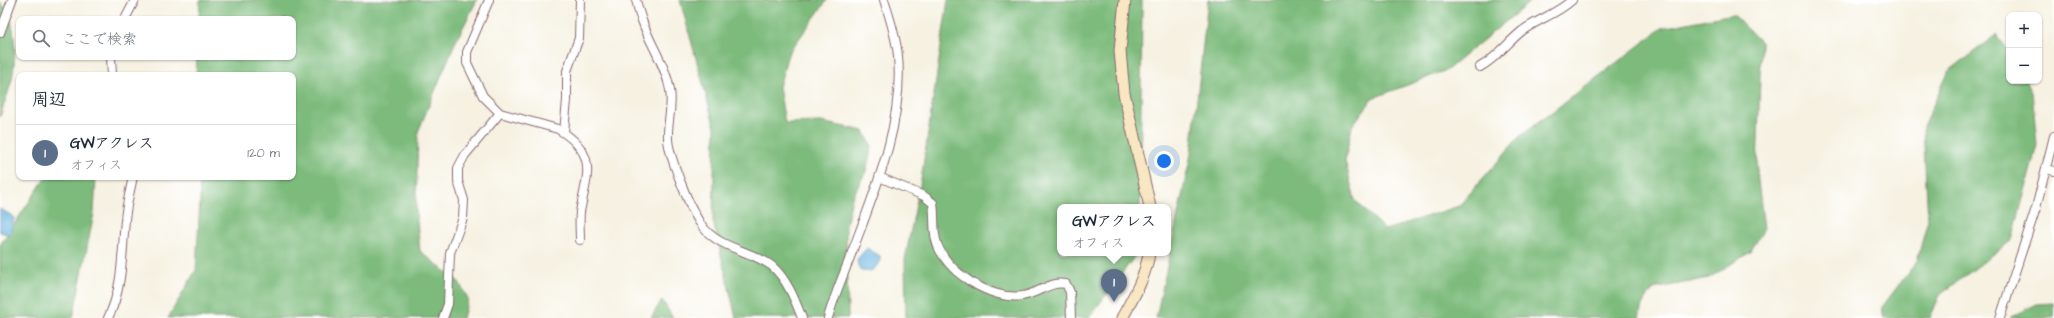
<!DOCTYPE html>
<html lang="ja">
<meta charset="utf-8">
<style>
:root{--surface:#fff;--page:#f6f6f7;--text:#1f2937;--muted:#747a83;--line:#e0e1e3;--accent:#c8321e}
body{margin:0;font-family:"Architects Daughter","Klee One",sans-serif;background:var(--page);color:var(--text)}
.controls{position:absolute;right:12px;top:12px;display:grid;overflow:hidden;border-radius:8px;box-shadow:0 1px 3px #0004}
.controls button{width:36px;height:36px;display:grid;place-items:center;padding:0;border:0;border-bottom:1px solid var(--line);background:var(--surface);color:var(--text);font:20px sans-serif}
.you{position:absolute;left:1164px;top:161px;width:14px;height:14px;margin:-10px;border:3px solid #fff;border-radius:50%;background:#1a73e8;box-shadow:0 0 0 6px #1a73e833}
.badge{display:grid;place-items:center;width:26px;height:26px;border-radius:50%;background:var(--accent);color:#fff;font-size:13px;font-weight:700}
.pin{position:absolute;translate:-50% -33px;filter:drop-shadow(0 1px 2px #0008)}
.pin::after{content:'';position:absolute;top:21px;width:14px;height:12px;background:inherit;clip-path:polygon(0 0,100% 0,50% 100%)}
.popup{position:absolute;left:1057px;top:204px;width:114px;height:52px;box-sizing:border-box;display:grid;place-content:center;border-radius:8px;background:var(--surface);filter:drop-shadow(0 1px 3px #0005);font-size:13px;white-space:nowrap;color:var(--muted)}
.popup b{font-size:15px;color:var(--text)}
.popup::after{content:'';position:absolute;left:50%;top:100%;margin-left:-8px;border:8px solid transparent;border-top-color:var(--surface)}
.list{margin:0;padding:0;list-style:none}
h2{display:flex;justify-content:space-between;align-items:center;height:52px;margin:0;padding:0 16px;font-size:17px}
h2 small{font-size:13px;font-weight:400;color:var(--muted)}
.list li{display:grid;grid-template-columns:26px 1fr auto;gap:12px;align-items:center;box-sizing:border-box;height:56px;padding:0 16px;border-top:1px solid var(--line)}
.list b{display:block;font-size:15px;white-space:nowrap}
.list p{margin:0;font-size:13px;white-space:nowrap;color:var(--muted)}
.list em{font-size:13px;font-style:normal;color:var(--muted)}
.icon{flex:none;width:22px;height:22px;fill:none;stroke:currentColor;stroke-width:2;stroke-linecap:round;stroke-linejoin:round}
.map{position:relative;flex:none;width:2054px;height:318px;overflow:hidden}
.search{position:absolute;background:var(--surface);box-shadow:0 1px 3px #0004;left:16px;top:16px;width:280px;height:44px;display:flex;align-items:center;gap:10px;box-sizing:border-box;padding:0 14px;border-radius:8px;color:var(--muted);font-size:15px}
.panel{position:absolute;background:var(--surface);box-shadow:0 1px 3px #0004;left:16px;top:72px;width:280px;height:108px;border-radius:8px}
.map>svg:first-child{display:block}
</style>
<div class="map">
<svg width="2054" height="318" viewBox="0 0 2054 318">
<rect width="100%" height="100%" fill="#fff"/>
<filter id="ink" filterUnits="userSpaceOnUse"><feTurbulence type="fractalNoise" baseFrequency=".025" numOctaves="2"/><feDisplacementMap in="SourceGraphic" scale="8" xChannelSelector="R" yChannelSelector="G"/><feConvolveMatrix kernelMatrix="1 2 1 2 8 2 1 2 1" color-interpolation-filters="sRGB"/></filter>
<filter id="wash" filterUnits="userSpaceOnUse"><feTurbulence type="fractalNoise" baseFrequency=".012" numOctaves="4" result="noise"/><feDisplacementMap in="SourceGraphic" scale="16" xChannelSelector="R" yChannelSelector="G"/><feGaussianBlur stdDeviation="0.9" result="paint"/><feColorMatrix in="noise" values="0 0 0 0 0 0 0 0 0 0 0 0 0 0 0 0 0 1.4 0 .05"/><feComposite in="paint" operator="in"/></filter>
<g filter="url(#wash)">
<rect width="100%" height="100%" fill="#f6f1e1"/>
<path fill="#7dbb7b" stroke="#646d53" d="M200 0H477L454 45 418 132 416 211 420 251 459 282 468 299 463 318H168L196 270 200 200 199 177H293V75H196L197 57H293V19H199Z
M680 0H827L788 54 779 87 785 123 821 122 864 131 872 147 866 171 852 198 846 226 848 318H736L713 221 715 128Z
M948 0H1142L1140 207H1060V253H1137L1089 318H906L905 259 921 180Z
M1208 0H1532L1447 70 1373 98 1352 126 1345 161 1355 200 1385 230 1459 206 1519 137 1662 28 1733 14 1761 42 1757 173 1764 229 1750 252 1709 278 1653 289 1642 305 1639 318H1156L1191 154Z
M0 2C15 15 16 47 14 65 13 82 5 100 0 117Z
M1997 34 2009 53V81H2026L2032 92 2037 145 2012 240 1940 295 1930 318H1884L1882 307 1917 261 1928 219 1923 127 1949 71Z
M46 177H96L94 213 73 318H0V245Z
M662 300 673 318H651Z
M2054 303V318H2009L2037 304Z"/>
<path fill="#68b4e1" stroke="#596a86" d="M0 209 13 216 14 218 10 235 0 232Z
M867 248 880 256V263L870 272C860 271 858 269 857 259Z"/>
</g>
<g filter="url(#ink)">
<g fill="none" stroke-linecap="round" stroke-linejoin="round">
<defs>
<path id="street" d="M489 0 467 52V63L483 96 500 113 558 129C599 154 587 174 580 212 579 221 580 231 580 240
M636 0C638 8 640 16 643 23 651 46 666 66 670 90 673 106 667 123 668 139 669 157 690 208 700 223 717 249 749 249 772 266 787 279 795 300 802 318
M125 19 135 0
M0 33 12 0
M111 57 112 75
M1480 67C1497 58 1507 43 1522 31 1538 19 1557 14 1572 0
M564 132 567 100V71L579 38 580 0
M2046 169 2054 171
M879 177 924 196 933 203C935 215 933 228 936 240 943 271 992 301 1022 296 1038 294 1049 281 1066 284L1070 292 1071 318
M108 318C123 289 122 252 125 220 126 206 130 191 133 177
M443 318 448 304 450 253 463 218 464 200 458 181V168L465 155 500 113
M828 318C834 296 844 274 852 252 875 191 904 123 898 56 896 37 890 18 884 0
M2000 318 2036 208 2054 136"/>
<path id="secondary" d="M1125 0 1120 51 1124 93 1150 207
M1122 318C1133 298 1146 276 1149 253"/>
</defs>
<use href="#street" stroke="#86686b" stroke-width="10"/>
<use href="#secondary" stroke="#86686b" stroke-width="13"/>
<use href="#street" stroke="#fff" stroke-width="8"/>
<use href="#secondary" stroke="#f9e7c3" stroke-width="11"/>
</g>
</g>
</svg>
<div class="controls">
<button>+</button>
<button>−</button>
</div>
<div class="you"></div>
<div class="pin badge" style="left:1114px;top:302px;background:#5c6f8a">1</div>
<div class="popup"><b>GWアクレス</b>オフィス</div>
<div class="search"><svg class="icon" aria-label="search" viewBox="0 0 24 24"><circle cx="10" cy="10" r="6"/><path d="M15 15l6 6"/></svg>ここで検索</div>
<section class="panel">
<h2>周辺<small></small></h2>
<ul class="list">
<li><span class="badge" style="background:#5c6f8a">1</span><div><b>GWアクレス</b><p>オフィス</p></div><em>120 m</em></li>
</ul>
</section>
</div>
